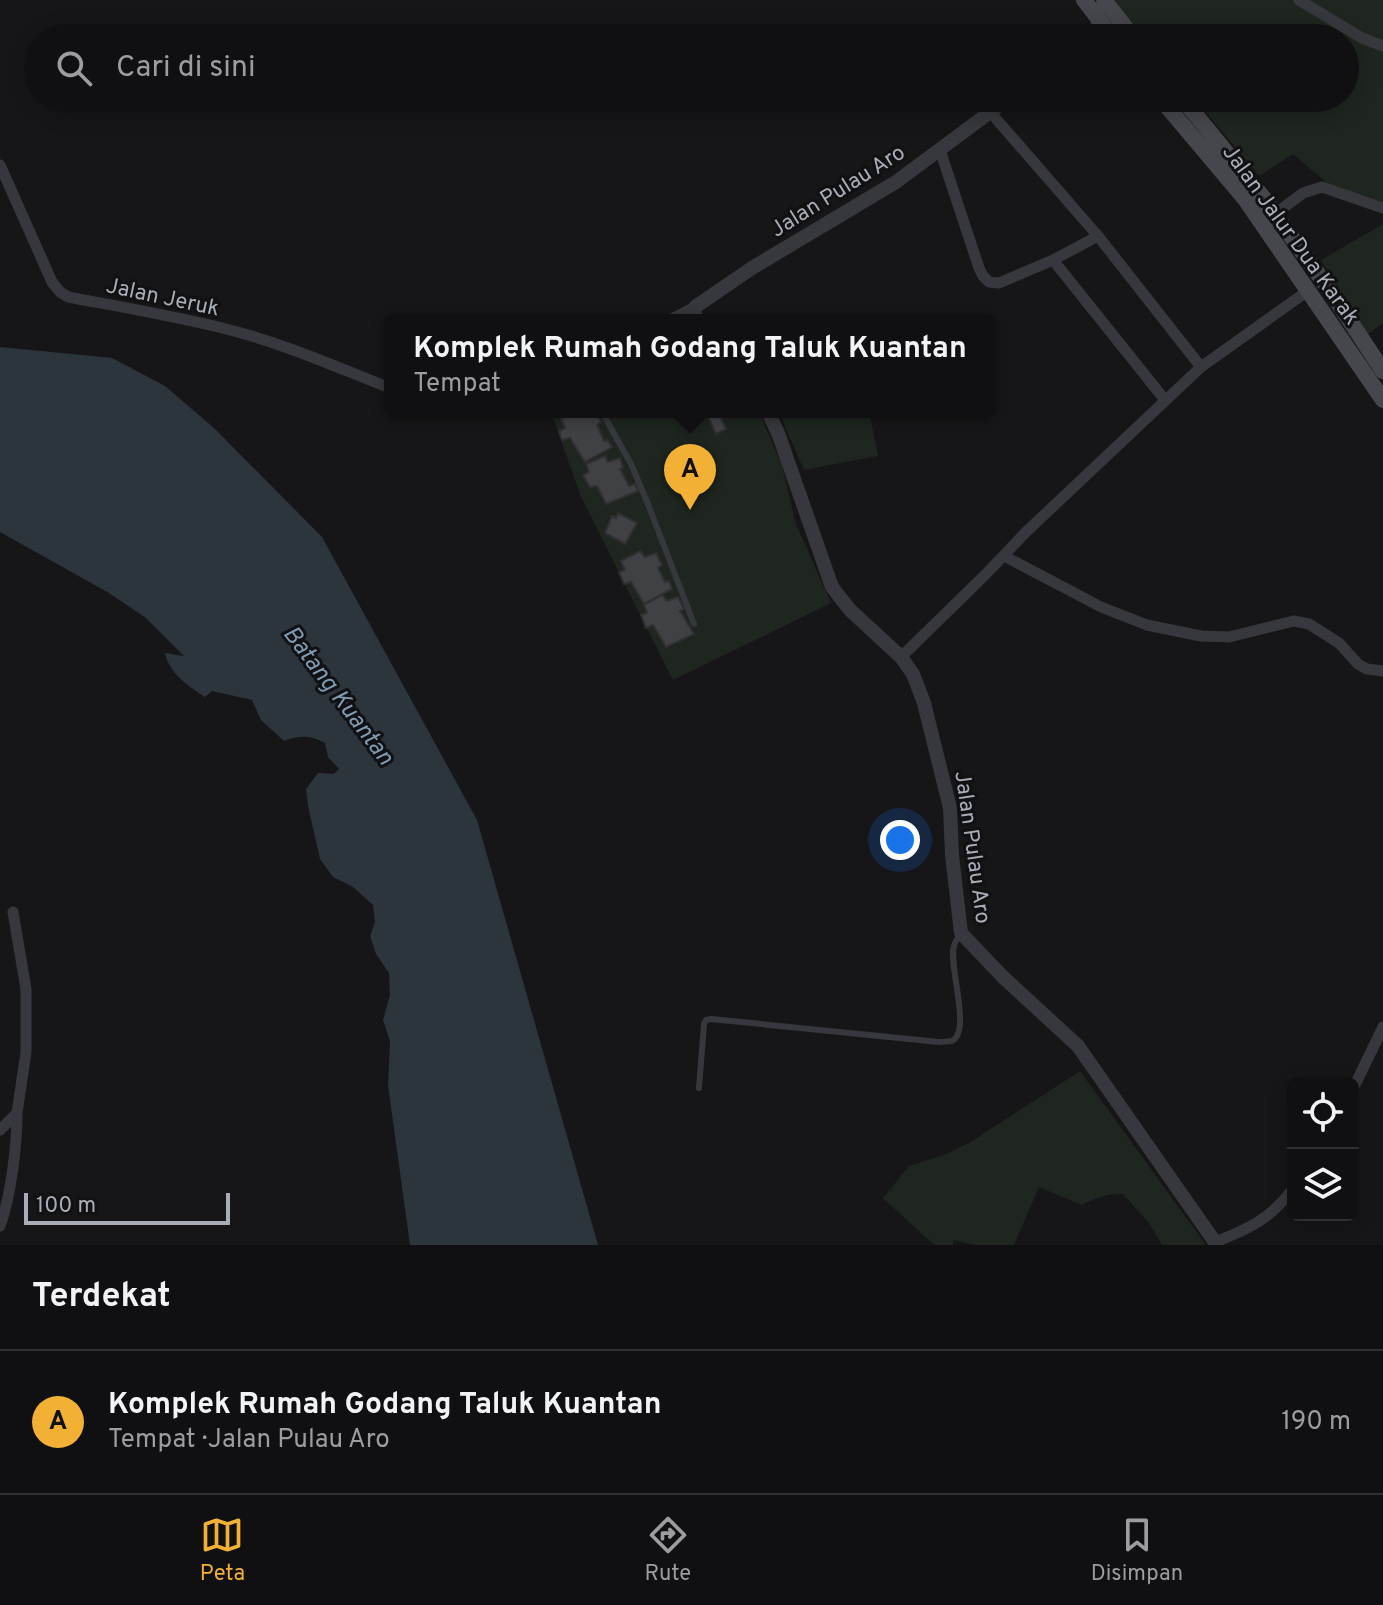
<!DOCTYPE html>
<html lang="id">
<meta charset="utf-8">
<style>
:root{--surface:#101012;--page:#19191b;--text:#f1f3f6;--muted:#9c9d9f;--line:#303032;--accent:#f2b134}
body{margin:0;font-family:Overpass,sans-serif;background:var(--page);color:var(--text)}
.controls{position:absolute;right:24px;bottom:24px;display:grid;overflow:hidden;border-radius:12px;box-shadow:0 4px 20px #0003}
.controls button{width:72px;height:72px;display:grid;place-items:center;padding:0;border:0;border-bottom:2px solid var(--line);background:var(--surface);color:var(--text);font:40px sans-serif}
.scale{position:absolute;left:24px;bottom:20px;width:206px;box-sizing:border-box;padding-left:8px;border:4px solid #a8adb8;border-top:0;font-size:22px;line-height:28px;white-space:nowrap;color:#a8adb8;-webkit-text-stroke:6px #111113;paint-order:stroke}
.you{position:absolute;left:900px;top:840px;width:28px;height:28px;margin:-20px;border:6px solid #fff;border-radius:50%;background:#1a73e8;box-shadow:0 0 0 12px #1a73e833}
.badge{display:grid;place-items:center;width:52px;height:52px;border-radius:50%;background:var(--accent);color:#111;font-size:26px;font-weight:700}
.pin{position:absolute;translate:-50% -66px;filter:drop-shadow(0 2px 4px #0008)}
.pin::after{content:'';position:absolute;top:42px;width:28px;height:24px;background:inherit;clip-path:polygon(0 0,100% 0,50% 100%)}
.popup{position:absolute;left:384px;top:314px;width:612px;height:104px;box-sizing:border-box;display:grid;place-content:center;border-radius:12px;background:var(--surface);filter:drop-shadow(0 2px 6px #0005);font-size:26px;white-space:nowrap;color:var(--muted)}
.popup b{font-size:30px;color:var(--text)}
.popup::after{content:'';position:absolute;left:50%;top:100%;margin-left:-16px;border:16px solid transparent;border-top-color:var(--surface)}
.list{margin:0;padding:0;list-style:none}
h2{display:flex;justify-content:space-between;align-items:center;height:104px;margin:0;padding:0 32px;font-size:34px}
h2 small{font-size:26px;font-weight:400;color:var(--muted)}
.list li{display:grid;grid-template-columns:52px 1fr auto;gap:24px;align-items:center;box-sizing:border-box;height:144px;padding:0 32px;border-top:2px solid var(--line)}
.list b{display:block;font-size:30px;white-space:nowrap}
.list p{margin:0;font-size:26px;white-space:nowrap;color:var(--muted)}
.list em{font-size:26px;font-style:normal;color:var(--muted)}
.icon{flex:none;width:44px;height:44px;fill:none;stroke:currentColor;stroke-width:2;stroke-linecap:round;stroke-linejoin:round}
.map{position:relative;flex:none;width:1383px;height:1245px;overflow:hidden}
.search{position:absolute;background:var(--surface);box-shadow:0 4px 20px #0003;left:24px;right:24px;top:24px;height:88px;display:flex;align-items:center;gap:20px;box-sizing:border-box;padding:0 28px;border-radius:44px;color:var(--muted);font-size:30px}
.sheet{height:248px;background:var(--surface)}
nav{display:flex;justify-content:space-around;align-items:center;box-sizing:border-box;height:112px;border-top:2px solid var(--line);background:var(--surface);font-size:22px;color:var(--muted)}
nav a{display:grid;justify-items:center;gap:4px}
nav .on{color:var(--accent)}
.map>svg:first-child{display:block}
</style>
<div class="map">
<svg width="1383" height="1245" viewBox="0 0 1383 1245">
<rect width="100%" height="100%" fill="#161618"/>
<path fill="#1e261f" d="M1114 0H1383V202L1328 184 1293 154 1259 176 1194 98H1345V38H1145Z
M1383 224V323L1368 334 1321 260Z
M551 412H759L782 466 796 524 831 603 673 680 581 497Z
M779 412H869L878 456 804 470Z
M1080 1071 1206 1245H1162L1149 1223 1123 1194C1107 1194 1096 1197 1082 1205L1039 1187 1014 1245H976L953 1240V1245H934L883 1198 909 1166 944 1155 969 1143Z"/>
<path fill="#2c353c" d="M0 347 112 358 165 386 214 428 322 537 477 820 598 1245H410L388 1085 390 1041 383 1020 390 995 389 973 376 954 370 936 375 922 373 905 353 887 333 877 320 859 308 806 306 789 318 773 334 774 339 769 328 757 325 743C310 735 300 735 284 741L261 720 252 700 212 691 205 697C188 686 169 673 165 653L184 656 146 618 109 593 0 532Z"/>
<path fill="#404145" stroke="#303034" stroke-width="2" d="M575 412H578L582 417 595 412 601 422 597 425 604 441 607 440 612 447 585 462 570 438 562 440 559 431 565 428 561 419Z
M706 412H718L726 429 716 434Z
M605 456 608 462 620 458 623 468 620 469 629 486 635 484 638 491 606 504 597 486 590 487 583 475 589 472 586 464Z
M618 513 637 523 625 544 605 533 612 516 616 518Z
M640 551 645 557 656 553 662 565 658 568 665 582 669 581 672 589 644 604 631 582 624 584 619 572 625 570 621 561Z
M662 595 667 601 678 597 684 609 680 611 694 634 666 647 653 625 646 628 641 615 647 613 644 605Z"/>
<g fill="none" stroke-linecap="round" stroke-linejoin="round">
<path stroke="#37383d" stroke-width="6" d="M602 412 631 464 648 504 694 624
M699 1088 704 1024 706 1020 711 1019 939 1042C941 1042 951 1041 952 1041 972 1031 948 966 954 946 955 941 957 939 960 935"/>
<path stroke="#37383d" stroke-width="11" d="M1299 0 1362 38 1383 46
M991 113 1098 236 1201 367
M940 150 979 268 983 276 989 282 999 283 1053 260 1098 236
M0 165 52 282 60 292 68 297C121 307 174 316 226 329 283 343 336 367 390 388
M1275 214 1303 193 1322 187 1383 208
M1053 260 1165 400
M670 320 695 307
M461 412H478
M1004 556 1101 607 1147 625 1201 636 1229 637 1294 621 1309 624 1339 643 1358 664 1367 669 1383 671
M901 657 985 575 1026 532 1201 367 1309 290
M1353 1089 1383 1027
M0 1130 17 1113 26 1052V989L13 912
M0 1226C11 1196 17 1145 17 1113
M1215 1242C1249 1229 1270 1219 1293 1189"/>
<path stroke="#37383d" stroke-width="14" d="M1084 38 1102 23
M695 320V307L752 268 896 182 1009 98
M768 412 778 433 832 587 850 610 901 657 913 674 924 703 950 808 952 855 961 933 1003 977 1078 1046 1217 1245"/>
<path stroke="#45474d" stroke-width="16" d="M1084 0 1113 38
M1104 0 1134 38
M1160 98 1245 199 1383 400
M1182 98 1262 196 1331 292 1383 371"/>
</g>
<g text-anchor="middle" stroke-width="6" stroke-linejoin="round" paint-order="stroke">
<g font-size="22" fill="#a8adb8" stroke="#111113">
<text transform="translate(837 190) rotate(-32)" y="8">Jalan Pulau Aro</text>
<text transform="translate(1292 234) rotate(54)" y="8">Jalan Jalur Dua Karak</text>
<text transform="translate(163 296) rotate(12)" y="8">Jalan Jeruk</text>
<text transform="translate(974 847) rotate(82)" y="8">Jalan Pulau Aro</text>
</g>
<g font-size="24" font-style="italic" fill="#7f9bb3" stroke="#111113">
<text transform="translate(339 695) rotate(53)" y="8">Batang Kuantan</text>
</g>
</g>
</svg>
<div class="controls">
<button><svg class="icon" aria-label="locate" viewBox="0 0 24 24"><circle cx="12" cy="12" r="6"/><path d="M12 2v4M12 18v4M2 12h4M18 12h4"/></svg></button>
<button><svg class="icon" aria-label="layers" viewBox="0 0 24 24"><path d="M12 4l9 5-9 5-9-5zM3 14l9 5 9-5"/></svg></button>
</div>
<div class="scale">100 m</div>
<div class="you"></div>
<div class="pin badge" style="left:690px;top:510px">A</div>
<div class="popup"><b>Komplek Rumah Godang Taluk Kuantan</b>Tempat</div>
<div class="search"><svg class="icon" aria-label="search" viewBox="0 0 24 24"><circle cx="10" cy="10" r="6"/><path d="M15 15l6 6"/></svg>Cari di sini</div>
</div>
<section class="sheet">
<h2>Terdekat<small></small></h2>
<ul class="list">
<li><span class="badge">A</span><div><b>Komplek Rumah Godang Taluk Kuantan</b><p>Tempat · Jalan Pulau Aro</p></div><em>190 m</em></li>
</ul>
</section>
<nav>
<a class="on"><svg class="icon" aria-label="map" viewBox="0 0 24 24"><path d="M3 6l6-2 6 2 6-2v14l-6 2-6-2-6 2zM9 4v14M15 6v14"/></svg>Peta</a>
<a><svg class="icon" aria-label="directions" viewBox="0 0 24 24"><path d="M12 3l9 9-9 9-9-9zM9 14v-3h6M13 9l2 2-2 2"/></svg>Rute</a>
<a><svg class="icon" aria-label="saved" viewBox="0 0 24 24"><path d="M7 4h10v16l-5-4-5 4z"/></svg>Disimpan</a>
</nav>
